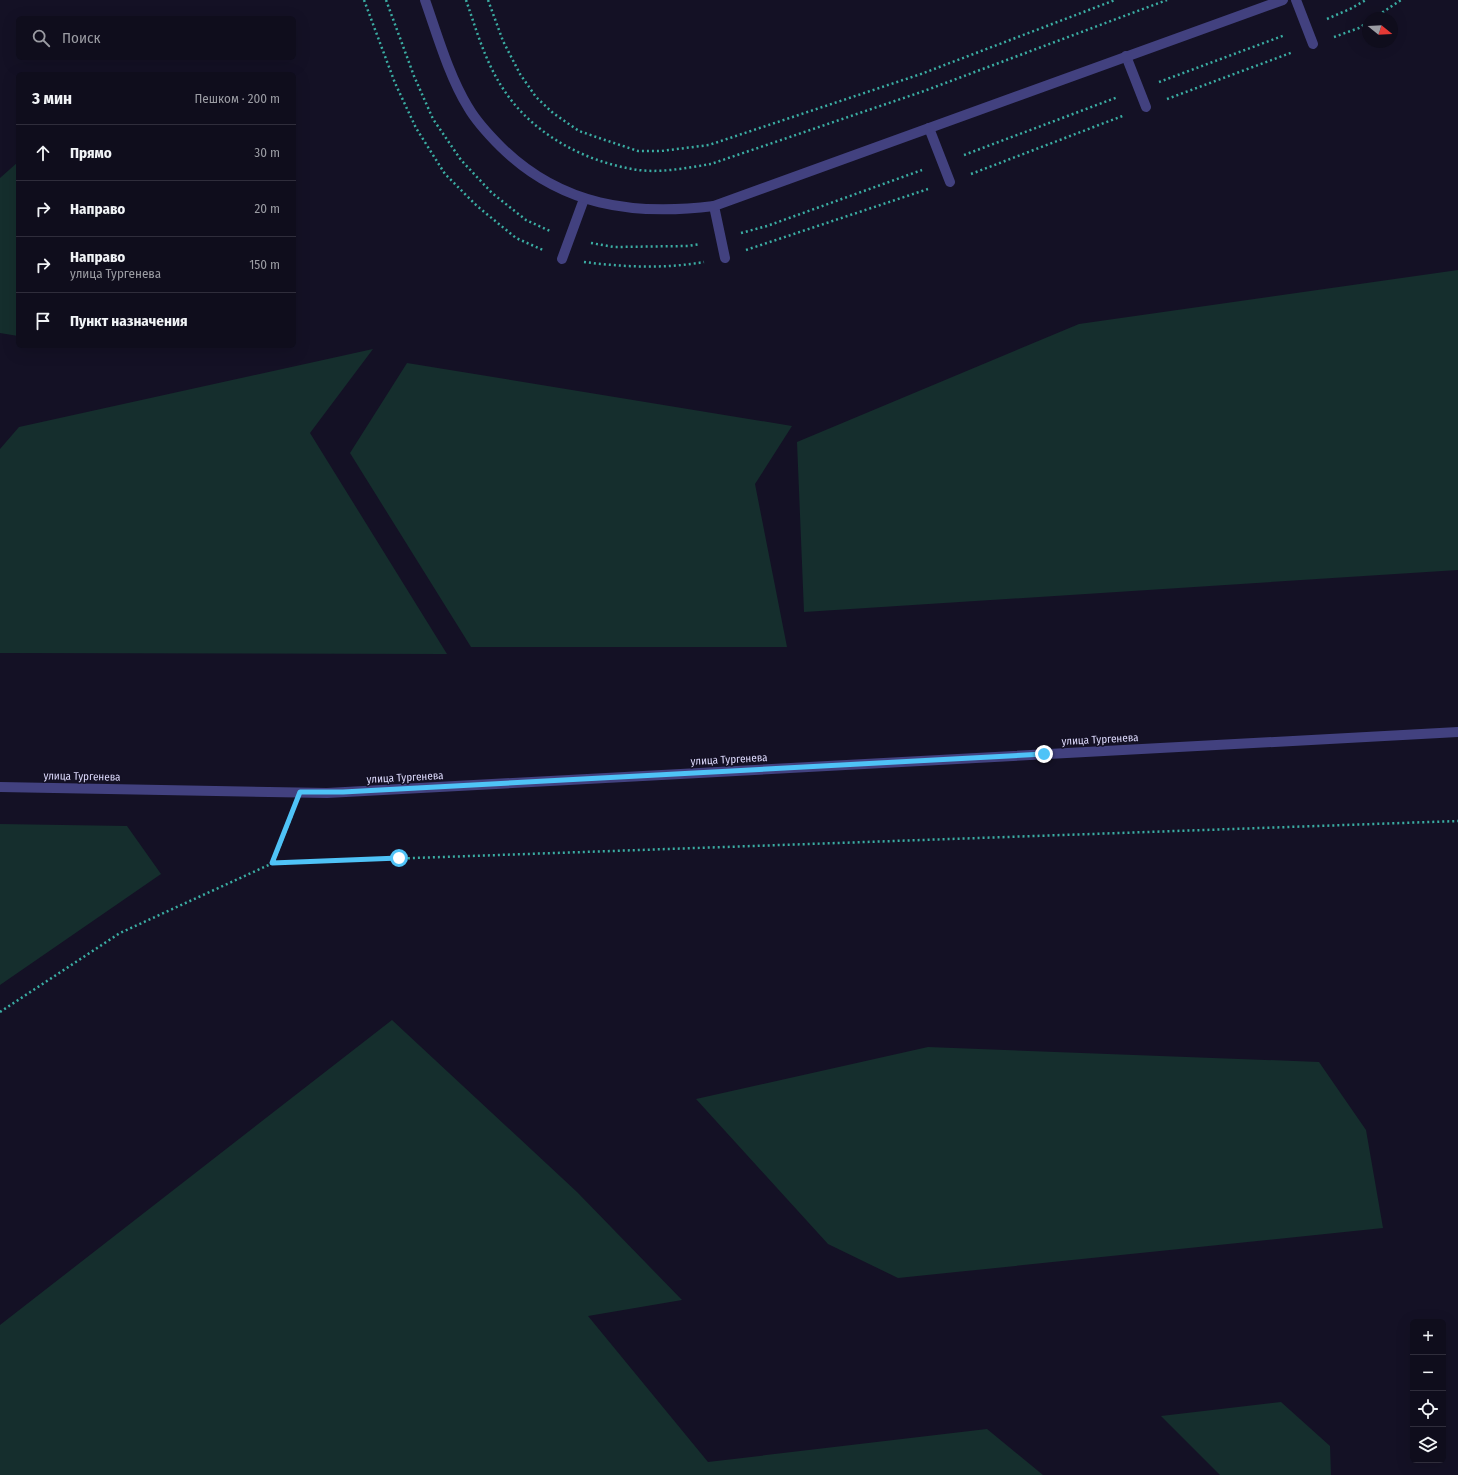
<!DOCTYPE html>
<html lang="ru">
<meta charset="utf-8">
<style>
:root{--surface:#0f0d1c;--page:#181625;--text:#f1f3f6;--muted:#9b9ca3;--line:#2f2d3b}
body{margin:0;font-family:"Fira Sans Condensed",sans-serif;background:var(--page);color:var(--text)}
.controls{position:absolute;right:12px;bottom:12px;display:grid;overflow:hidden;border-radius:6px;box-shadow:0 4px 16px #0002}
.controls button{width:36px;height:36px;display:grid;place-items:center;padding:0;border:0;border-bottom:1px solid var(--line);background:var(--surface);color:var(--text);font:20px sans-serif}
.compass{position:absolute;left:1362px;top:12px;width:36px;height:36px;border-radius:50%;background:var(--surface);box-shadow:0 4px 16px #0002;rotate:108deg}
.stop{position:absolute;width:12px;height:12px;margin:-9px;border:3px solid #4fc3f7;border-radius:50%;background:#fff}
.stop.end{background:#4fc3f7;border-color:#fff;box-shadow:0 1px 4px #0008}
.list{margin:0;padding:0;list-style:none}
h2{display:flex;justify-content:space-between;align-items:center;height:52px;margin:0;padding:0 16px;font-size:17px}
h2 small{font-size:13px;font-weight:400;color:var(--muted)}
.list li{display:grid;grid-template-columns:26px 1fr auto;gap:12px;align-items:center;box-sizing:border-box;height:56px;padding:0 16px;border-top:1px solid var(--line)}
.list b{display:block;font-size:15px;white-space:nowrap}
.list p{margin:0;font-size:13px;white-space:nowrap;color:var(--muted)}
.list em{font-size:13px;font-style:normal;color:var(--muted)}
.icon{flex:none;width:22px;height:22px;fill:none;stroke:currentColor;stroke-width:2;stroke-linecap:round;stroke-linejoin:round}
.map{position:relative;flex:none;width:1458px;height:1475px;overflow:hidden}
.search{position:absolute;background:var(--surface);box-shadow:0 4px 16px #0002;left:16px;top:16px;width:280px;height:44px;display:flex;align-items:center;gap:10px;box-sizing:border-box;padding:0 14px;border-radius:6px;color:var(--muted);font-size:15px}
.panel{position:absolute;background:var(--surface);box-shadow:0 4px 16px #0002;left:16px;top:72px;width:280px;height:276px;border-radius:6px}
.map>svg:first-child{display:block}
</style>
<div class="map">
<svg width="1458" height="1475" viewBox="0 0 1458 1475">
<rect width="100%" height="100%" fill="#141125"/>
<path fill="#152e2d" d="M18 162V336L0 333V178Z
M1458 270V570L804 612 797 442 1079 324Z
M373 349 310 433 447 654 0 653V449L19 427Z
M407 363 792 426 755 484 787 647H471L350 453Z
M0 824 127 826 161 874 0 985Z
M392 1020 577 1192 682 1300 588 1316 708 1462 987 1429 1043 1475H0V1325Z
M928 1047 1319 1062 1366 1130 1383 1228 898 1278 828 1244 696 1099Z
M1281 1402 1330 1446 1331 1475H1220L1161 1416Z"/>
<g fill="none" stroke-linecap="round" stroke-linejoin="round">
<path stroke="#3bada3" stroke-width="2.5" stroke-dasharray="2 3" stroke-linecap="butt" d="M364 0 395 83 416 128 445 174 477 206 516 238 543 250
M386 0 414 76 433 119 461 160 492 193 526 220 550 231
M466 0C476 29 485 61 502 87 530 132 581 160 632 169 658 174 686 168 711 164L924 91 1167 0
M488 0 503 41 520 74 536 97 553 113 579 131 605 140 638 151H661L709 145 921 74 1115 0
M1374 18 1401 0
M1327 19 1350 9 1366 0
M1334 37 1359 28 1368 22
M1159 82 1285 35
M1167 99 1293 52
M964 155 1118 97
M971 174 1125 115
M741 233 767 226 922 170
M591 243 614 247 688 246 700 244
M746 250 928 189
M584 262C623 267 665 269 704 262
M273 863 1458 821
M0 1012 120 933 273 863 292 815"/>
<path stroke="#42417f" stroke-width="10" d="M1296 0 1313 44
M1126 56 1146 107
M929 128 950 182
M714 206 725 258
M562 259 584 199"/>
<path stroke="#42417f" stroke-width="10" d="M425 0C437 34 449 76 468 107 476 121 489 135 501 147 561 206 633 216 714 206L1283 0"/>
<path stroke="#42417f" stroke-width="10" d="M0 787 327 793 1458 732"/>
</g>
<g fill="none" stroke-linecap="round" stroke-linejoin="round">
<path stroke="#4fc3f7" stroke-width="5" d="M399 858 272 863 300 792H343L1044 754"/>
</g>
<g text-anchor="middle" stroke-width="3" stroke-linejoin="round" paint-order="stroke">
<g font-size="11" fill="#dcd9fb" stroke="#141125">
<text transform="translate(1100 739) rotate(-3)" y="4">улица Тургенева</text>
<text transform="translate(729 759) rotate(-3)" y="4">улица Тургенева</text>
<text transform="translate(82 776) rotate(1)" y="4">улица Тургенева</text>
<text transform="translate(405 777) rotate(-3)" y="4">улица Тургенева</text>
</g>
</g>
</svg>
<div class="controls">
<button>+</button>
<button>−</button>
<button><svg class="icon" aria-label="locate" viewBox="0 0 24 24"><circle cx="12" cy="12" r="6"/><path d="M12 2v4M12 18v4M2 12h4M18 12h4"/></svg></button>
<button><svg class="icon" aria-label="layers" viewBox="0 0 24 24"><path d="M12 4l9 5-9 5-9-5zM3 14l9 5 9-5"/></svg></button>
</div>
<svg class="compass" viewBox="-18 -18 36 36"><path d="M0-13l5 13h-10z" fill="#e53935"/><path d="M0 13l5-13h-10z" fill="#9b9ca3"/></svg>
<div class="stop" style="left:399px;top:858px"></div>
<div class="stop end" style="left:1044px;top:754px"></div>
<div class="search"><svg class="icon" aria-label="search" viewBox="0 0 24 24"><circle cx="10" cy="10" r="6"/><path d="M15 15l6 6"/></svg>Поиск</div>
<section class="panel">
<h2>3 мин<small>Пешком · 200 m</small></h2>
<ul class="list">
<li><svg class="icon" aria-label="ahead" viewBox="0 0 24 24"><path d="M12 20V5M6 11l6-6 6 6"/></svg><div><b>Прямо</b></div><em>30 m</em></li>
<li><svg class="icon" aria-label="right" viewBox="0 0 24 24"><path d="M7 20v-9h11M14 6l5 5-5 5"/></svg><div><b>Направо</b></div><em>20 m</em></li>
<li><svg class="icon" aria-label="right" viewBox="0 0 24 24"><path d="M7 20v-9h11M14 6l5 5-5 5"/></svg><div><b>Направо</b><p>улица Тургенева</p></div><em>150 m</em></li>
<li><svg class="icon" aria-label="arrive" viewBox="0 0 24 24"><path d="M6 21V4h12l-3 4 3 4H6"/></svg><div><b>Пункт назначения</b></div></li>
</ul>
</section>
</div>
